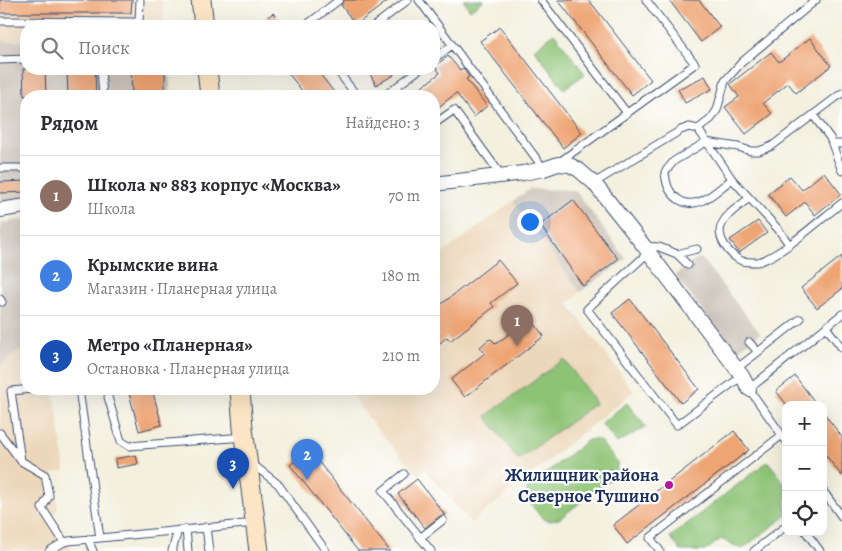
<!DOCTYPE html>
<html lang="ru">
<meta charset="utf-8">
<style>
:root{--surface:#fff;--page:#f7f7f7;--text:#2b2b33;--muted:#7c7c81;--line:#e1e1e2;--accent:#b45309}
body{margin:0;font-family:Alegreya,serif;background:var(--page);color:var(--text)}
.controls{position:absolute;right:15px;bottom:15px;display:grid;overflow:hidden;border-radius:10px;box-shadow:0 5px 20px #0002}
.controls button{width:45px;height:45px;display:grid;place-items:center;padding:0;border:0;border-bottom:1px solid var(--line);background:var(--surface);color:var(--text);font:25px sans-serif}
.you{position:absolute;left:529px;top:221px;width:18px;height:18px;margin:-12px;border:4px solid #fff;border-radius:50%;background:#1a73e8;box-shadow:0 0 0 8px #1a73e833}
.badge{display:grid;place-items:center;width:32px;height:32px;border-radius:50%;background:var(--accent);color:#fff;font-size:16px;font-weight:700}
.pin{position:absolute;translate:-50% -41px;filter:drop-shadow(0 1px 2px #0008)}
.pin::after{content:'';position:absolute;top:26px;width:18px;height:15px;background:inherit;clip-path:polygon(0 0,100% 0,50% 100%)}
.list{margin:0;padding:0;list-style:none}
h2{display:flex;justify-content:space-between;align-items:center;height:65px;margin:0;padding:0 20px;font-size:21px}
h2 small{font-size:16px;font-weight:400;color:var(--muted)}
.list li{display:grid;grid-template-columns:32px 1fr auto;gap:15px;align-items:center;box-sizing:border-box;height:80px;padding:0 20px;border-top:1px solid var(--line)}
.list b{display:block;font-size:19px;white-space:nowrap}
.list p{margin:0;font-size:16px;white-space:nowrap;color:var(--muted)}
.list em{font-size:16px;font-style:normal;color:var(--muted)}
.icon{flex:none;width:28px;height:28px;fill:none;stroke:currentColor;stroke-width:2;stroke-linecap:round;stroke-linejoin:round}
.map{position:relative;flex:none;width:842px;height:551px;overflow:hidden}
.search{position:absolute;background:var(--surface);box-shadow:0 5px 20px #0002;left:20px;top:20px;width:420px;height:55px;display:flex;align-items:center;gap:12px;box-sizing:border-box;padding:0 18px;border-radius:20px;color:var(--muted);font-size:19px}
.panel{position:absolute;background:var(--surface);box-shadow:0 5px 20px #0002;left:20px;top:90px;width:420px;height:305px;border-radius:20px}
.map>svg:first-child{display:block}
</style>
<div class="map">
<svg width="842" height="551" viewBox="0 0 842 551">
<rect width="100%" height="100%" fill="#fff"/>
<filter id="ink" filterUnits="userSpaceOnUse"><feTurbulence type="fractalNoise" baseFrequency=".02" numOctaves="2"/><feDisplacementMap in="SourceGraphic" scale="10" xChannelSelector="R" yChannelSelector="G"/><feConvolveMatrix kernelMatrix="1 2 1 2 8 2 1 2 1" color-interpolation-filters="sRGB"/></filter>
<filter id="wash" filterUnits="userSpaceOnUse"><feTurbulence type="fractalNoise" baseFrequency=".0096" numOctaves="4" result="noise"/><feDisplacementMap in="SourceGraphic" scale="20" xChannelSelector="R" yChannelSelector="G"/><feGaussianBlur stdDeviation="1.12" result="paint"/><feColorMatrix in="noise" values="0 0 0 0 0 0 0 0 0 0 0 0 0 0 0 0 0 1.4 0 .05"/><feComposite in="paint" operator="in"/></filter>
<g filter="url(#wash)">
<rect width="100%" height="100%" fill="#f3f0de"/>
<path fill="#ecd7ba" d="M0 0H162L165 26H26V41H0Z
M513 201 580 292 568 304 634 391 471 523 425 470 419 476 378 430 346 389H434V260Z
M26 350V389H54L65 471 53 473 58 510 51 515 69 541 71 551H0V366L18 351Z"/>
<path fill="#cbc2b8" d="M0 41H26V69H169L171 96H26V201H0Z
M530 189 575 190 626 259 580 292 513 201Z
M26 219V350L18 351 0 366V223Z
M700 257 760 333 735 353 675 275Z"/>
<path fill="#8dc375" stroke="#54796a" d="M463 0H484L470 10Z
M554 33 585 74 564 89 534 49Z
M564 359 596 403 518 460 486 416Z
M627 403 646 427 617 443 601 423Z
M594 439 600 441 617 462V474L559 519 550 521 543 519 528 501 526 493 529 486 588 440Z
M768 461 786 485V516L742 549 721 539 705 551H681L670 537Z"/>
<g id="blocks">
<path fill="#eea473" d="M0 0H132L131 13H0Z
M344 0H389L356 25 341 5Z
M558 0H589L651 80 632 95Z
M669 0H699L720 27 701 42Z
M273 13 283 26H255Z
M500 27 582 133 563 148 480 41Z
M810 38 831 66 796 93 788 83 763 103 772 114 746 134 725 107 739 97 730 84 771 52 779 62Z
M448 56 460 70 463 68 469 77 466 79 487 106 474 117 456 93 434 111V96H410L440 73 435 66Z
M23 69H45L46 96H24Z
M67 69H95L96 96H68Z
M131 69H165V96H132Z
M285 69H316L337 96H306Z
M379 69H391L394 75 376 85 370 74Z
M705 76 712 89 685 103 678 89Z
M824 172 841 194 815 215 805 202 786 217 768 194 790 176 802 190Z
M26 181V192L0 193V182Z
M573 200 618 259 583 286 540 225Z
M758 221 767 233 739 253 730 240Z
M842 256V289L817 308 801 288Z
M498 260 517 283 491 303 494 307 450 341 447 337 434 348V310Z
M630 299 699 389 681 403 612 313Z
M530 318 544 336 465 397 451 380 485 353 480 347 488 340 491 339 496 344Z
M795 376 817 405H787L776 391Z
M128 389H152L162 425 139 431Z
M823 412 842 437V476L823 452Z
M734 431 749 450 627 544 613 525Z
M309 450 390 551H358L290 465Z
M136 455 138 464 116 468 115 459Z
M417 479 445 515 440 516 425 528 398 494Z"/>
</g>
</g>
<g filter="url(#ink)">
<use href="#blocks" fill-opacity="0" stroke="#3b4c71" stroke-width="1"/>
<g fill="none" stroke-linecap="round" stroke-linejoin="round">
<defs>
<path id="lane" d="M419 0 544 169
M541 0 627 113
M0 21 139 22 140 0
M305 26 339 0
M374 26 408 0
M434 59 452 45
M0 60 26 59
M101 69 103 96
M336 69 357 96
M384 96 420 69
M813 115 830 138 842 171
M434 124 454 110 501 175
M698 129 711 119 717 110 725 81 742 62 816 0
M832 144H842
M558 163 695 64 646 0
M0 168H26
M732 179C717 190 697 213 678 199 668 192 666 183 665 172L674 161 706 142 738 147 751 151H759L772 146 842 93
M594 183 681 130 689 127 698 129 732 179 778 229 789 244
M749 198C740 206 727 213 722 224 715 237 730 256 742 261 745 262 753 262 757 262 779 258 823 217 842 203
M644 246 659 247 677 254 697 249
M649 252 587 309 677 425 742 376
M677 254 688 265
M0 299 2 302
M826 327 842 314
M758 352 800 319
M736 369 758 352 749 342
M79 389 100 538
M108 397 121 441 129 446 244 437
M0 433 21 461 45 475 49 496 42 508 64 542
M786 441 749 389 826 327 842 348
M21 461 11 391 32 389
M251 463 278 484 326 551
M404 474 383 491 431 551
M823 491 842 517
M206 527 209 551
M186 529 188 551
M806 532 820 551
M420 538 443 520
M88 539 93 551
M49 551 64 542 69 541 255 523
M172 551 178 530
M660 551 650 538 782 435
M754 551 786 526"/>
<path id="street" d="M434 184 523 173 544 169 558 164 570 165 579 170 594 183 644 246 742 376 749 389
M0 210 26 206"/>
<path id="secondary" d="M201 0 204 26
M207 69 210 96
M240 389 243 428 259 551"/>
</defs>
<use href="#lane" stroke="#3b4c71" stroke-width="9"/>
<use href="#street" stroke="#3b4c71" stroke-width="16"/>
<use href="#secondary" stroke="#3b4c71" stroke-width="21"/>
<use href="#lane" stroke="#fff" stroke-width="7"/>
<use href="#street" stroke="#fff" stroke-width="14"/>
<use href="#secondary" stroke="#fce5c4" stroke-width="19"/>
</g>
</g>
<circle fill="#b5179e" stroke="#fff" stroke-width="2" cx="669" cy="485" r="5"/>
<g text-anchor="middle" stroke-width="4.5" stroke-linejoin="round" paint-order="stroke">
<g font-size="18" font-weight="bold" fill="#1b2f5e" stroke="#fff" text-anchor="end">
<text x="659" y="481">Жилищник района<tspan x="659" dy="21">Северное Тушино</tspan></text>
</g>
</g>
</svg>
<div class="controls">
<button>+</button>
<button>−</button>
<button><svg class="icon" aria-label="locate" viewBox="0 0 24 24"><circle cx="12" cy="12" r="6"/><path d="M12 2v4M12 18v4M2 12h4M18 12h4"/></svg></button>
</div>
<div class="you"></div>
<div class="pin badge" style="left:517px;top:346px;background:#8d6e63">1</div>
<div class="pin badge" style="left:307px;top:480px;background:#3f7fe0">2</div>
<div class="pin badge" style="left:233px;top:489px;background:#1a4fb4">3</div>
<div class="search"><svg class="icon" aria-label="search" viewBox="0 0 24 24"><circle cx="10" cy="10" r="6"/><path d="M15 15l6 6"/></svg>Поиск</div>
<section class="panel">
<h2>Рядом<small>Найдено: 3</small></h2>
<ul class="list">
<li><span class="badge" style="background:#8d6e63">1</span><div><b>Школа № 883 корпус «Москва»</b><p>Школа</p></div><em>70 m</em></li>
<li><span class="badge" style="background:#3f7fe0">2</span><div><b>Крымские вина</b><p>Магазин · Планерная улица</p></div><em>180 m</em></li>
<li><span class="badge" style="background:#1a4fb4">3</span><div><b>Метро «Планерная»</b><p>Остановка · Планерная улица</p></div><em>210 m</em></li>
</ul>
</section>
</div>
